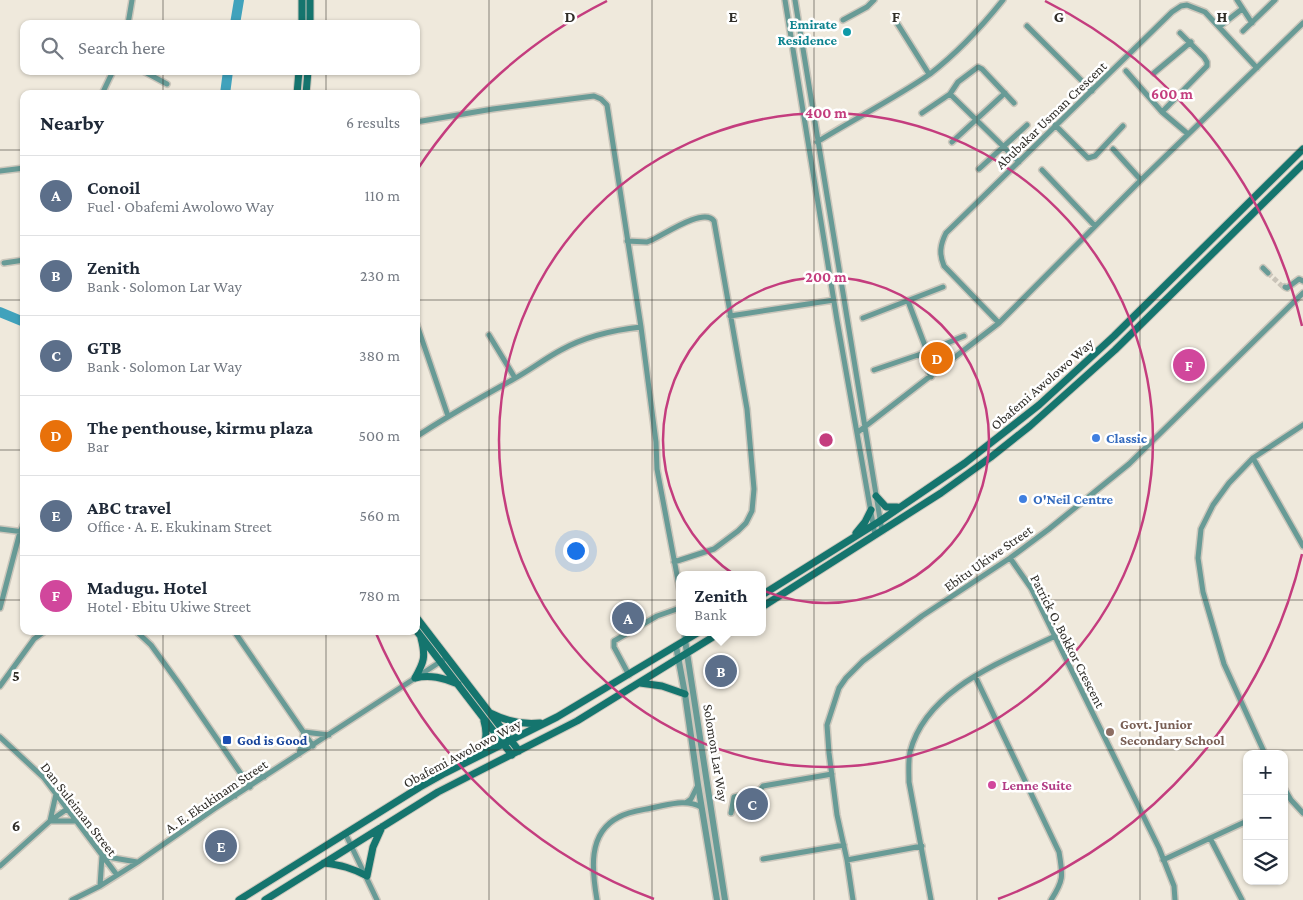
<!DOCTYPE html>
<meta charset="utf-8">
<style>
:root{--surface:#fff;--page:#f2f2f3;--text:#1f2937;--muted:#747a83;--line:#e0e1e3;--accent:#c43d7e}
body{margin:0;font-family:"Crimson Pro",serif;background:var(--page);color:var(--text)}
.controls{position:absolute;right:15px;bottom:15px;display:grid;overflow:hidden;border-radius:10px;box-shadow:0 1px 4px #0004}
.controls button{width:45px;height:45px;display:grid;place-items:center;padding:0;border:0;border-bottom:1px solid var(--line);background:var(--surface);color:var(--text);font:25px sans-serif}
.you{position:absolute;left:575px;top:550px;width:18px;height:18px;margin:-12px;border:4px solid #fff;border-radius:50%;background:#1a73e8;box-shadow:0 0 0 8px #1a73e833}
.badge{display:grid;place-items:center;width:32px;height:32px;border-radius:50%;background:var(--accent);color:#fff;font-size:16px;font-weight:700}
.pin{position:absolute;translate:-50% -50%;border:2px solid #fff;box-shadow:0 1px 5px #0006}
.popup{position:absolute;left:676px;top:571px;width:90px;height:65px;box-sizing:border-box;display:grid;place-content:center;border-radius:10px;background:var(--surface);filter:drop-shadow(0 1px 4px #0005);font-size:16px;white-space:nowrap;color:var(--muted)}
.popup b{font-size:19px;color:var(--text)}
.popup::after{content:'';position:absolute;left:50%;top:100%;margin-left:-10px;border:10px solid transparent;border-top-color:var(--surface)}
.list{margin:0;padding:0;list-style:none}
h2{display:flex;justify-content:space-between;align-items:center;height:65px;margin:0;padding:0 20px;font-size:21px}
h2 small{font-size:16px;font-weight:400;color:var(--muted)}
.list li{display:grid;grid-template-columns:32px 1fr auto;gap:15px;align-items:center;box-sizing:border-box;height:80px;padding:0 20px;border-top:1px solid var(--line)}
.list b{display:block;font-size:19px;white-space:nowrap}
.list p{margin:0;font-size:16px;white-space:nowrap;color:var(--muted)}
.list em{font-size:16px;font-style:normal;color:var(--muted)}
.icon{flex:none;width:28px;height:28px;fill:none;stroke:currentColor;stroke-width:2;stroke-linecap:round;stroke-linejoin:round}
.map{position:relative;flex:none;width:1303px;height:900px;overflow:hidden}
.search{position:absolute;background:var(--surface);box-shadow:0 1px 4px #0004;left:20px;top:20px;width:400px;height:55px;display:flex;align-items:center;gap:12px;box-sizing:border-box;padding:0 18px;border-radius:10px;color:var(--muted);font-size:19px}
.panel{position:absolute;background:var(--surface);box-shadow:0 1px 4px #0004;left:20px;top:90px;width:400px;height:545px;border-radius:10px}
.map>svg:first-child{display:block}
</style>
<div class="map">
<svg width="1303" height="900" viewBox="0 0 1303 900">
<rect width="100%" height="100%" fill="#efe9dc"/>
<g fill="none" stroke-linecap="round" stroke-linejoin="round">
<path stroke="#40a2bc" stroke-width="10" d="M235 24 239 0
M225 94 228 71
M0 312 24 322"/>
<path stroke="#c9c3b8" stroke-width="5" stroke-dasharray="5 2.5" stroke-linecap="butt" d="M1268 273 1283 287H1285"/>
<defs>
<path id="minor" d="M785 0 837 320 875 535
M795 0 882 531
M1237 0 1252 23
M843 20 867 7 874 0
M897 23 929 74
M128 24 132 0
M1027 26 1092 91
M1219 27 1242 9
M1243 31 1275 0
M143 71 167 84
M1126 71 1162 112 1188 134
M1154 73 1191 42
M102 94 113 71
M950 94 958 82 978 67 982 69 1014 103
M1162 112 1207 66V62L1204 57 1180 33
M922 113 950 94 1019 162
M416 122 493 109 594 96 601 99 607 105 641 327 656 442 657 469 680 591
M1055 125 1088 158 1095 156 1123 126
M817 142C854 119 894 99 930 74 956 54 983 25 1003 0
M952 142 1005 93
M1113 149 1141 180
M979 169 1027 125
M1042 170 1095 226
M0 171 24 168
M627 241 647 242 652 240C665 234 704 207 714 221L747 409 754 489 752 511 746 523 738 531 714 549 674 562
M4 263 24 260
M1263 268 1268 273
M1285 287 1287 288 1299 279 1303 281
M908 301 927 351
M730 316 834 300
M863 318 943 287
M416 322 448 416
M999 323 944 266C939 254 940 245 946 233L1172 12 1181 6 1187 5 1205 12 1257 68
M489 335 515 378
M921 354 931 377
M874 370 921 354 964 336
M858 432 999 323 1141 180 1303 23
M416 437C447 416 480 398 512 380 529 371 544 359 561 350 586 336 613 330 641 327
M1253 458 1303 546
M0 529 24 532
M1010 558 1031 588 1040 606 1159 848 1174 886 1175 900
M0 608 20 532 24 523
M136 631 151 645 180 685 250 787
M234 631 313 746
M685 632V640
M629 675 614 647V641L657 616 680 608
M975 676 1059 852C1063 876 1064 880 1051 900
M0 686 34 639 45 631
M0 737 44 778 117 875
M299 754 304 732 329 735
M1265 754 1224 664 1203 592 1198 558 1201 529 1213 505 1229 483 1253 458 1303 425
M1284 788 1291 800 1303 813
M56 794 50 821H77
M235 796 241 774 264 777
M687 802 691 799 698 785
M731 813 734 797 759 791 763 786 832 774
M346 835 377 900
M1210 838 1242 900
M763 859 844 845
M847 860 922 846
M1163 860 1247 821
M0 866 50 821 67 809
M100 886 102 856 137 862
M72 900 100 886 138 862 214 809 443 660
M597 900C592 871 587 833 619 817 629 811 644 810 656 807 671 804 687 799 701 807
M853 900 847 860 837 815 829 753 827 725 839 688 846 678 863 661 922 616 1010 558 1049 529 1129 464 1303 293
M931 900 909 782C909 772 908 762 910 752 926 689 1002 662 1055 636"/>
<path id="tertiary" d="M685 640 725 900
M676 646 685 694 698 785 717 900"/>
<path id="secondary" d="M302 24V0
M310 24V0
M297 94 299 71
M306 94 308 71
M876 496 886 507H897
M856 533 865 522 871 510
M762 595 880 521 965 463 1039 405 1114 336 1303 149
M762 607 941 493 991 457 1030 426 1115 350 1303 164
M416 617 519 751
M416 630 512 755
M415 678C424 662 426 657 421 638
M415 678C430 674 443 678 458 684
M640 683 662 686 685 694
M490 713C506 721 522 725 540 723
M477 755C486 744 488 735 484 721
M324 863C341 865 352 868 367 876L373 847 382 827
M239 900 420 787 445 773 557 717 699 632
M265 900 438 792 577 721 721 632"/>
</defs>
<use href="#minor" stroke="#ccc7bc" stroke-width="8"/>
<use href="#tertiary" stroke="#ccc7bc" stroke-width="9"/>
<use href="#secondary" stroke="#ccc7bc" stroke-width="9"/>
<use href="#minor" stroke="#689b96" stroke-width="5"/>
<use href="#tertiary" stroke="#689b96" stroke-width="6"/>
<use href="#secondary" stroke="#15756e" stroke-width="7"/>
</g>
<path fill="none" stroke="#2f2d28" stroke-width="1" stroke-opacity="0.55" d="M163 0V24M326 0V24M489 0V900M652 0V900M814 0V900M977 0V900M1140 0V900M163 71V94M326 71V94M0 150H24M416 150H1303M0 300H24M416 300H1303M0 450H24M416 450H1303M0 600H24M416 600H1303M163 631V900M326 631V900M0 750H1303"/>
<g fill="none" stroke="#c43d7e" stroke-width="2.5">
<circle cx="826" cy="440" r="163"/>
<circle cx="826" cy="440" r="327"/>
<path d="M1302 554A490 490 0 0 1 998 899M654 899A490 490 0 0 1 375 631M417 170A490 490 0 0 1 607 1M1045 1A490 490 0 0 1 1302 326"/>
</g>
<circle fill="#0f9aa8" stroke="#fff" stroke-width="2" cx="847" cy="32" r="5"/>
<g fill="#3f7fe0" stroke="#fff" stroke-width="2">
<circle cx="1096" cy="438" r="5"/>
<circle cx="1023" cy="499" r="5"/>
</g>
<circle fill="#8d6e63" stroke="#fff" stroke-width="2" cx="1110" cy="732" r="5"/>
<rect fill="#1a4fb4" stroke="#fff" stroke-width="2" x="222" y="735" width="10" height="10" rx="2.5"/>
<circle fill="#d1479c" stroke="#fff" stroke-width="2" cx="992" cy="785" r="5"/>
<g text-anchor="middle" stroke-width="5" stroke-linejoin="round" paint-order="stroke">
<g font-size="14" font-weight="bold" fill="#0d838f" stroke="#fff" text-anchor="end">
<text x="837" y="29">Emirate<tspan x="837" dy="16">Residence</tspan></text>
</g>
<g font-size="14" fill="#2f2d28" stroke="#fff">
<text transform="translate(1051 115) rotate(-44)" y="5">Abubakar Usman Crescent</text>
<text transform="translate(1042 384) rotate(-41)" y="5">Obafemi Awolowo Way</text>
<text transform="translate(988 558) rotate(-35)" y="5">Ebitu Ukiwe Street</text>
<text transform="translate(1068 641) rotate(63)" y="5">Patrick O. Bokkor Crescent</text>
<text transform="translate(462 753) rotate(-28)" y="5">Obafemi Awolowo Way</text>
<text transform="translate(716 753) rotate(81)" y="5">Solomon Lar Way</text>
<text transform="translate(216 796) rotate(-34)" y="5">A. E. Ekukinam Street</text>
<text transform="translate(79 809) rotate(52)" y="5">Dan Suleiman Street</text>
</g>
<g font-size="14" font-weight="bold" fill="#366cbe" stroke="#fff" text-anchor="start">
<text x="1106" y="443">Classic</text>
<text x="1033" y="504">O'Neil Centre</text>
</g>
<g font-size="14" font-weight="bold" fill="#785e54" stroke="#fff" text-anchor="start">
<text x="1120" y="729">Govt. Junior<tspan x="1120" dy="16">Secondary School</tspan></text>
</g>
<g font-size="14" font-weight="bold" fill="#164399" stroke="#fff" text-anchor="start">
<text x="237" y="745">God is Good</text>
</g>
<g font-size="14" font-weight="bold" fill="#b23c85" stroke="#fff" text-anchor="start">
<text x="1002" y="790">Lenne Suite</text>
</g>
</g>
<g font-size="16" text-anchor="middle" font-weight="bold" fill="#2f2d28" stroke="#fff" stroke-width="5" stroke-linejoin="round" paint-order="stroke">
<text x="570" y="22">D</text>
<text x="733" y="22">E</text>
<text x="896" y="22">F</text>
<text x="1059" y="22">G</text>
<text x="1222" y="22">H</text>
<text x="16" y="681">5</text>
<text x="16" y="831">6</text>
</g>
<circle cx="826" cy="440" r="8" fill="#c43d7e" stroke="#fff" stroke-width="2.5"/>
<g font-size="15" text-anchor="middle" font-weight="bold" fill="#c43d7e" stroke="#fff" stroke-width="5" stroke-linejoin="round" paint-order="stroke">
<text x="1172" y="99">600 m</text>
<text x="826" y="118">400 m</text>
<text x="826" y="282">200 m</text>
</g>
</svg>
<div class="controls">
<button>+</button>
<button>−</button>
<button><svg class="icon" aria-label="layers" viewBox="0 0 24 24"><path d="M12 4l9 5-9 5-9-5zM3 14l9 5 9-5"/></svg></button>
</div>
<div class="you"></div>
<div class="pin badge" style="left:628px;top:618px;background:#5c6f8a">A</div>
<div class="pin badge" style="left:721px;top:671px;background:#5c6f8a">B</div>
<div class="popup"><b>Zenith</b>Bank</div>
<div class="pin badge" style="left:752px;top:804px;background:#5c6f8a">C</div>
<div class="pin badge" style="left:937px;top:358px;background:#e8710a">D</div>
<div class="pin badge" style="left:221px;top:846px;background:#5c6f8a">E</div>
<div class="pin badge" style="left:1189px;top:365px;background:#d1479c">F</div>
<div class="search"><svg class="icon" aria-label="search" viewBox="0 0 24 24"><circle cx="10" cy="10" r="6"/><path d="M15 15l6 6"/></svg>Search here</div>
<section class="panel">
<h2>Nearby<small>6 results</small></h2>
<ul class="list">
<li><span class="badge" style="background:#5c6f8a">A</span><div><b>Conoil</b><p>Fuel · Obafemi Awolowo Way</p></div><em>110 m</em></li>
<li><span class="badge" style="background:#5c6f8a">B</span><div><b>Zenith</b><p>Bank · Solomon Lar Way</p></div><em>230 m</em></li>
<li><span class="badge" style="background:#5c6f8a">C</span><div><b>GTB</b><p>Bank · Solomon Lar Way</p></div><em>380 m</em></li>
<li><span class="badge" style="background:#e8710a">D</span><div><b>The penthouse, kirmu plaza</b><p>Bar</p></div><em>500 m</em></li>
<li><span class="badge" style="background:#5c6f8a">E</span><div><b>ABC travel</b><p>Office · A. E. Ekukinam Street</p></div><em>560 m</em></li>
<li><span class="badge" style="background:#d1479c">F</span><div><b>Madugu. Hotel</b><p>Hotel · Ebitu Ukiwe Street</p></div><em>780 m</em></li>
</ul>
</section>
</div>
